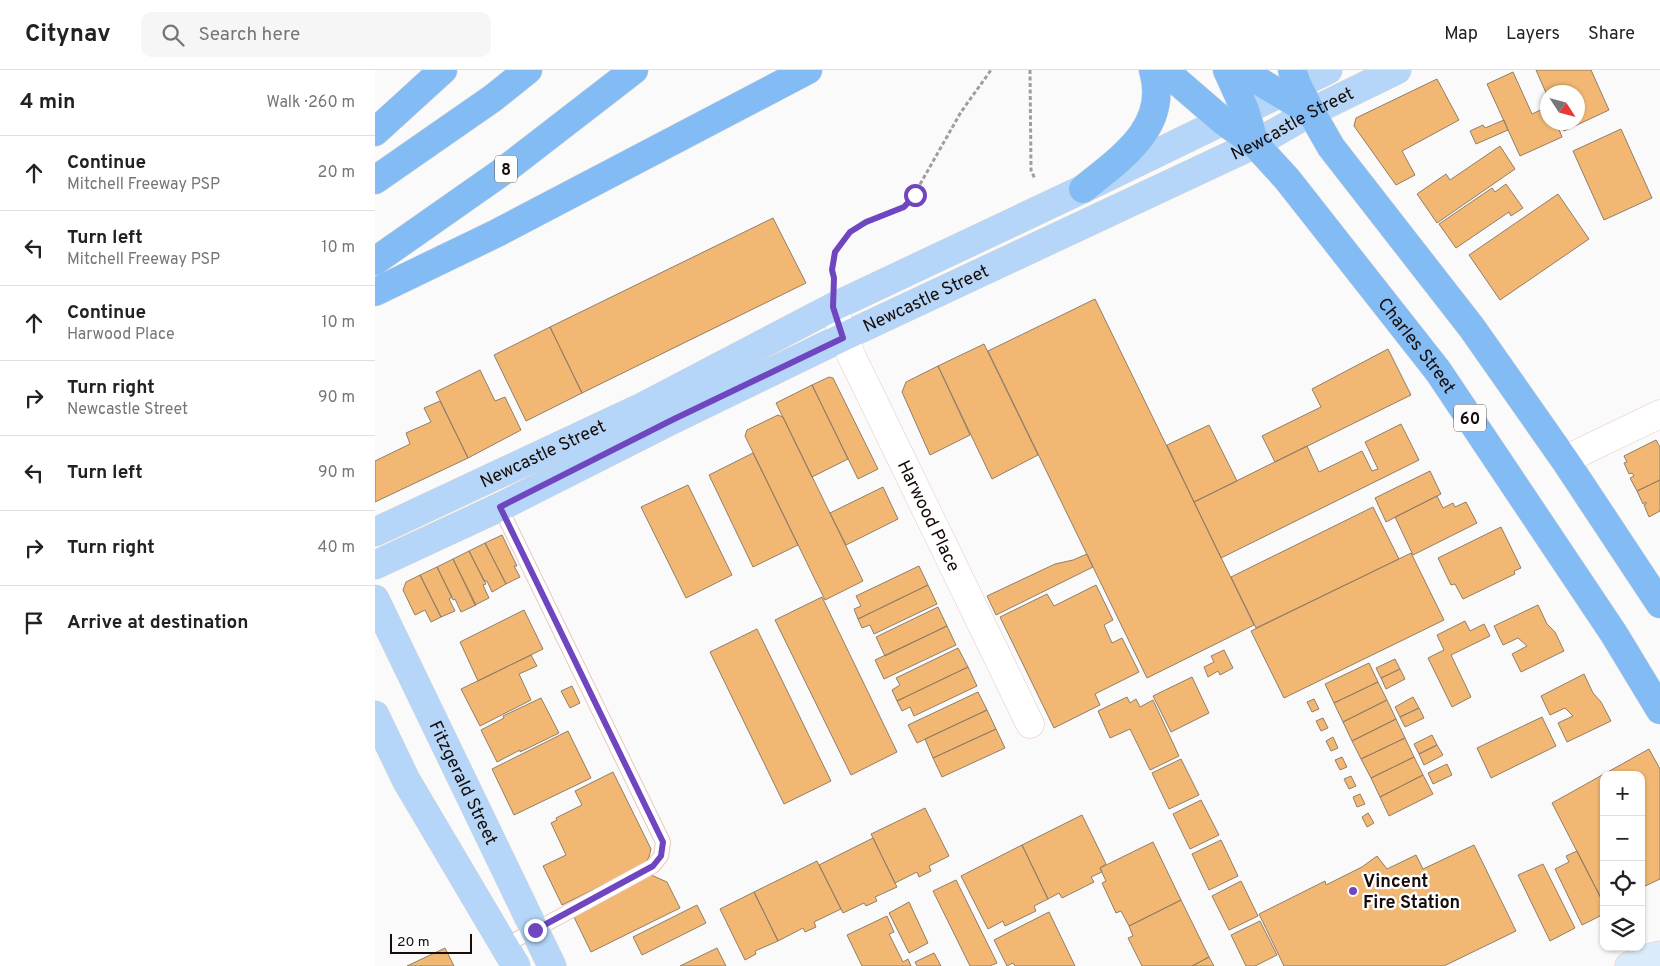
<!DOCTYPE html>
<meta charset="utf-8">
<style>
:root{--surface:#fff;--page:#f6f6f6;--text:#222;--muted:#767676;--line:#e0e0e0}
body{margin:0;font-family:Overpass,sans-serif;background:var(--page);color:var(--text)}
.controls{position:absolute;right:15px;bottom:15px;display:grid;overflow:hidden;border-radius:10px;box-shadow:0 1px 4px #0004}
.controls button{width:45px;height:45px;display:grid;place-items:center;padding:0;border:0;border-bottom:1px solid var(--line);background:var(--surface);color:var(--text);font:25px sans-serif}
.compass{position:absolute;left:1165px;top:15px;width:45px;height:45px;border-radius:50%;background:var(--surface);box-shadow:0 1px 4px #0004;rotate:126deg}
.scale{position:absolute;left:15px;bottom:12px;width:82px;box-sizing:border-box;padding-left:5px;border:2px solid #170c08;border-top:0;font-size:14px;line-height:18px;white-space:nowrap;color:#170c08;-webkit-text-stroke:4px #fff;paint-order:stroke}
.stop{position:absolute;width:15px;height:15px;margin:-11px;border:4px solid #6f46bf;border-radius:50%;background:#fff}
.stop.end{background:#6f46bf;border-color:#fff;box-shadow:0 1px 5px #0008}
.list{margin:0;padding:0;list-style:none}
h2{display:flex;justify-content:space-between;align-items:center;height:65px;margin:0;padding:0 20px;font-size:21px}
h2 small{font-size:16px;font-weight:400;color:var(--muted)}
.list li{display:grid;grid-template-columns:32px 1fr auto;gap:15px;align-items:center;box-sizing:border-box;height:75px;padding:0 20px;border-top:1px solid var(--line)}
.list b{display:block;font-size:19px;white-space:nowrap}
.list p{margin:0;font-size:16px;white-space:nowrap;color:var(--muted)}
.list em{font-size:16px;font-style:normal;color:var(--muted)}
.icon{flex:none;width:28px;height:28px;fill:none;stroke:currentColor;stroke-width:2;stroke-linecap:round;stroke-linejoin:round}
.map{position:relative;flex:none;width:1285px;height:896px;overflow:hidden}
header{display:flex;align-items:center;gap:30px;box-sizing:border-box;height:70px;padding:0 25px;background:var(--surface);border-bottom:1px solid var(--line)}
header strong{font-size:24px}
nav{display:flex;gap:28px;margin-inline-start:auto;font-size:18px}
.search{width:350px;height:45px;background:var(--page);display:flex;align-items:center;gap:12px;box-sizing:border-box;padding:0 18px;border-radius:10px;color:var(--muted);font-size:19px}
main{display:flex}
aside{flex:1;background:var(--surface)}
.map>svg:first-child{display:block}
</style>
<header>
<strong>Citynav</strong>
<div class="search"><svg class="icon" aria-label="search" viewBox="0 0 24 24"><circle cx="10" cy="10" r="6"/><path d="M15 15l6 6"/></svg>Search here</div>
<nav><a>Map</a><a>Layers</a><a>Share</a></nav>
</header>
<main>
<aside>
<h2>4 min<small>Walk · 260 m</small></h2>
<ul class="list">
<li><svg class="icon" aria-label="ahead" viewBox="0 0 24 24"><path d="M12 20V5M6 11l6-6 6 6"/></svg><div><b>Continue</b><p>Mitchell Freeway PSP</p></div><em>20 m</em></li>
<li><svg class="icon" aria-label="left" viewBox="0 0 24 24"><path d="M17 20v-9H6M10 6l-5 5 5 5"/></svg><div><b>Turn left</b><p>Mitchell Freeway PSP</p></div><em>10 m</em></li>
<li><svg class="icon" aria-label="ahead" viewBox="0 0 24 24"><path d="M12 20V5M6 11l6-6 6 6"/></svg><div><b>Continue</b><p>Harwood Place</p></div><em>10 m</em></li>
<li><svg class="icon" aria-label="right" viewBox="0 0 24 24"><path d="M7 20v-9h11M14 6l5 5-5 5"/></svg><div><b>Turn right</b><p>Newcastle Street</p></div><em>90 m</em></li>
<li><svg class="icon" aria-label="left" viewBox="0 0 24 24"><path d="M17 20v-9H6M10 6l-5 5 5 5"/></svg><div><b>Turn left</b></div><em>90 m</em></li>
<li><svg class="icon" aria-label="right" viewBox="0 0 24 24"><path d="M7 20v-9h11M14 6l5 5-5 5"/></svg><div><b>Turn right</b></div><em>40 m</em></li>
<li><svg class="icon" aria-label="arrive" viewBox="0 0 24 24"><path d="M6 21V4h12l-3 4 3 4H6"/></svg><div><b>Arrive at destination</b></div></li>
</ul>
</aside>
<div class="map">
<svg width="1285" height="896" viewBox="0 0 1285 896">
<rect width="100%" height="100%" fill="#fafafa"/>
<path fill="#f1b773" stroke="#937e66" d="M1161 0H1216L1234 40 1189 61 1185 52H1202V22H1172V25Z
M1138 2 1157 44 1172 37V52H1181L1187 67 1145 86 1112 14Z
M1062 9 1084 50 1027 81 1040 105 1021 115 979 56 981 48Z
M1129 50 1133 60 1101 74 1095 61 1108 55 1110 58Z
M1246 59 1277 128 1229 150 1198 81Z
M1125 76 1140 99 1062 153 1042 124 1071 104 1075 110Z
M1131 114 1148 138 1136 146 1134 142 1081 178 1064 154 1117 118 1120 122Z
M1183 124 1214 169 1125 230 1094 185Z
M398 148 431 213 207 323 175 257Z
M720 229 879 555 772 608 613 281Z
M175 257 207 323 151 351 119 285Z
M609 274 663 385 617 409 563 296Z
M1013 279 1036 325 900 392 887 366 946 337 937 319Z
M563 296 595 365 555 385 527 322 531 312Z
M105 300 120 331 130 327 146 360 93 388 61 322Z
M454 307 458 308 503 399 483 409 437 315Z
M437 315 473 389 437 407 401 333Z
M65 331 93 388 0 432V391L35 374 31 363 56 352 49 338Z
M403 345 408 347 488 511 450 530 370 366 372 360Z
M1026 354 1044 390 846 488 819 432 932 376 944 402 987 381 997 401 1003 399 990 372Z
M834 355 862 411 819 432 792 375Z
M1281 370 1285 377V410L1262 421 1255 408 1259 406 1257 403 1254 404 1249 393 1252 392 1249 386Z
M378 383 423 475 378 497 334 405Z
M1055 401 1066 424 1011 452 1000 428Z
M1285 410V441L1274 447 1269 435 1271 434V432L1268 434 1262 421Z
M313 415 357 505 311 528 266 437Z
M508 417 523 449 471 475 455 443Z
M1062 426 1068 438 1078 433 1080 437 1091 432 1102 453 1038 485 1020 447Z
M998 437 1024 489 881 558 856 507Z
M1126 457 1146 498 1139 501 1140 504 1088 529 1080 514 1076 515 1063 488Z
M127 465 142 496H139L145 507 131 514 110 473Z
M110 473 131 514 117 522 112 511H109L94 481Z
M94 481 111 514 108 515 114 528 100 535 78 489Z
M1036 483 1069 550 909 628 876 561Z
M712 484 718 497 621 545 612 526 680 494 698 490Z
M78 489 101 535 86 542 80 529 78 530 62 497Z
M544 496 553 515 483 549 479 539 486 536 481 526Z
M62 497 77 527 74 529 80 541 66 547 45 505Z
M45 505 66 547 56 552 50 540 40 545 28 520 31 512Z
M553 515 562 534 499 564 495 555 487 558 483 549Z
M721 515 738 550 729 555 737 573 747 568 764 602 720 624 725 635 679 658 625 547 672 524 679 536Z
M447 527 522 682 476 705 400 550Z
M1163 535 1172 554 1180 562 1189 581 1146 602 1137 584 1152 576 1143 568 1128 575 1119 556Z
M563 537 572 556 510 586 501 567Z
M149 540 168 579 103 611 85 572Z
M1090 551 1095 561 1109 554 1115 566 1076 585 1096 627 1077 637 1053 588 1069 580 1062 565Z
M572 556 581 575 509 609 500 590Z
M382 559 456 711 409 734 335 582Z
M583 578 593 597 522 631 517 620 525 615 521 608Z
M849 580 858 598 845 605 843 601 833 607 829 597 839 592 836 586Z
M156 585 162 596 144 604 156 630 105 656 86 619Z
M1020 589 1025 599 1006 608 1001 598Z
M994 593 1003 612 959 633 950 614Z
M593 597 602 616 539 646 535 637 527 641 522 631Z
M1025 599 1030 609 1011 619 1006 608Z
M1209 604 1218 623 1226 632 1236 651 1192 672 1183 653 1198 646 1190 638 1175 645 1166 626Z
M817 607 834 643 796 662 778 626Z
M1003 612 1012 630 968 652 959 633Z
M197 616 205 633 195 638 186 621Z
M603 622 612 640 542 673 533 655Z
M752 627 755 633 761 629 765 637 778 630 804 686 775 700 755 659 735 668 723 641Z
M1038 627 1044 638 1025 647 1020 637Z
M166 628 184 663 145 682V680L122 692 106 660 129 648 128 646Z
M939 629 944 639 937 642 932 632Z
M1012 630 1021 649 977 671 968 652Z
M1044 638 1049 648 1030 657 1025 647Z
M612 640 621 659 558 688 550 669Z
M1167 647 1181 676 1116 708 1102 678Z
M948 648 953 658 946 661 941 651Z
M1021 649 1030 668 986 689 977 671Z
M621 659 630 678 567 707 558 688Z
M193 661 216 708 139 745 117 699Z
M1057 665 1062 675 1044 684 1039 674Z
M958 667 963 678 956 681 951 671Z
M1030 668 1039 687 996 708 986 689Z
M1062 675 1068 685 1049 695 1044 684Z
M1274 679 1285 699V809L1266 818V705H1229V834L1177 733Z
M967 687 972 697 965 700 960 690Z
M1039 687 1048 705 1005 727 996 708Z
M806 689 824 725 794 739 777 703Z
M1072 694 1077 705 1058 714 1053 703Z
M238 702 276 779 274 787 270 794 187 835 168 796 191 785 176 753 182 750 181 748 207 735 200 721Z
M1048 705 1058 724 1014 746 1005 727Z
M976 706 981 716 974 719 969 709Z
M985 724 990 734 982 737 978 727Z
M826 730 844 765 815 779 798 744Z
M550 738 574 786 554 796 556 801 544 807 542 802 520 813 496 764Z
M993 743 999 753 992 757 987 747Z
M707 745 731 794 725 798 727 802 716 807 719 812 687 828 684 823 673 829 647 775Z
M498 768 522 817 500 827 502 831 491 836 489 833 468 843 444 795Z
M846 770 863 806 834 820 817 784Z
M778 772 806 830 754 856 746 841 741 843 727 813 731 811 725 798Z
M647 775 673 829 659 836 661 841 630 856 628 851 613 859 586 806Z
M1099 775 1141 861 1069 896H909L884 844 950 811 951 815 987 797 1002 786 1012 799 1041 785 1048 799Z
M1202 781 1229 834V844L1207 855 1180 799 1194 792 1191 786Z
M442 791 466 839 439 852 441 857 430 862 428 858 403 871 379 822Z
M1168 794 1200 858 1175 871 1143 805Z
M274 804 292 812 305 838 216 882 197 843Z
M581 810 622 893 615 896H595L558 821Z
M866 811 883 846 854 860 837 826Z
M379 822 403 871 380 881 381 884 370 890 345 839Z
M806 830 834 887 817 896H767L753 868 758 866 754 856Z
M534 832 553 873 534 883 514 843Z
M322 835 331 853 267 885 258 867Z
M674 842 700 896H640L638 893 632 896 619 870Z
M512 846 519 862 514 864 528 892 533 889 536 896H487L472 865Z
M885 851 902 885 880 896H871L856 865Z
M70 878 79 896H32Z
M342 878 351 896H305Z
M559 883 566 896H542L540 892Z
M834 887 839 896H817Z"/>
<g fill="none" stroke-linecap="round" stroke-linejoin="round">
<defs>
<path id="lane" d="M125 437 288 772 286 786 278 796 160 860 130 875"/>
<g id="street">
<path id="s1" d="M458 237 476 285 655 654"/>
<path d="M1191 392 1204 383 1285 344"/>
</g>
<path id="secondary" d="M1254 896 1269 889 1285 885"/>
<g id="primary">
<path id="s2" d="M0 462 265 338 458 237 708 119 953 0"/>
<path id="s3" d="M0 495 125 437 297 350 468 267 880 74 936 42 1022 0"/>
<path id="s4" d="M0 529 177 896"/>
<path d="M0 645 31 710 141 896"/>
</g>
<g id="highway">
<path id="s5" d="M789 0 848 51 880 74 912 109 1063 301 1239 564 1285 640"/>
<path d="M852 0 870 40 880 74"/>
<path d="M865 0 936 42"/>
<path d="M917 0 922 14 936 42 956 77 1097 258 1191 392 1285 534"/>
<path d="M0 62 68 0"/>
<path d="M0 110 118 28 153 0"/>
<path d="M708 119C746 88 795 57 778 0"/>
<path d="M0 191 127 102 259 0"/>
<path d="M0 222 122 163 433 0"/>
</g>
</defs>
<use href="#lane" stroke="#eac8bc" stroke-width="16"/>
<use href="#street" stroke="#eac8bc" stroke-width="29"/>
<use href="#secondary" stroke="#eac8bc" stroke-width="29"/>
<use href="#primary" stroke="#d5d3d3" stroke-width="29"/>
<use href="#highway" stroke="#d5d3d3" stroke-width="29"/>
<path stroke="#a19d9c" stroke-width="3" stroke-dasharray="4 2.5" stroke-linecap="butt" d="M655 0 656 100 660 109
M459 206C456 197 458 188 462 180 476 150 512 151 535 132L586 42 616 0"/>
<use href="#lane" stroke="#fff" stroke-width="14"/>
<use href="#street" stroke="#fff" stroke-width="28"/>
<use href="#secondary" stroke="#daebfc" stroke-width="28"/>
<use href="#primary" stroke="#b5d6f8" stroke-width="28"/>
<use href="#highway" stroke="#83bbf4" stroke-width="28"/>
</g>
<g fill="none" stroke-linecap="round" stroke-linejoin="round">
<path stroke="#6f46bf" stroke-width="6" d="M160 860 278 796 286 786 288 772 125 437 297 350 468 268 458 237 459 208 457 200 460 182 475 162 491 152 529 137 540 125"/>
</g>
<circle fill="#6f46bf" stroke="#fff" stroke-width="2" cx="978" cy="821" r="5"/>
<g text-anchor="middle" stroke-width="4.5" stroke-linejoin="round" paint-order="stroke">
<g fill="#fff" stroke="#5d5552" stroke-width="1">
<rect x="120" y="85.5" width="22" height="27" rx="4"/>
<rect x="1079" y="334.5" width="32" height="27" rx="4"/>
</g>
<g font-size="16" font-weight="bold" fill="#170c08">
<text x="131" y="105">8</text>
<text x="1095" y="354">60</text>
</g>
<g font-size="18" fill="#170c08" stroke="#fff">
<text dy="6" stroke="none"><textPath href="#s3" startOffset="1018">Newcastle Street</textPath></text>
<text dy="6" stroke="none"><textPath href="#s3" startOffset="612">Newcastle Street</textPath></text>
<text dy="6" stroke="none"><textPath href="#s5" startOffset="376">Charles Street</textPath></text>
<text dy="6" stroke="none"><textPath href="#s2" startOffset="185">Newcastle Street</textPath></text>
<text dy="6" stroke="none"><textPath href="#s1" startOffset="230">Harwood Place</textPath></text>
<text dy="6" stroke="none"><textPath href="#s4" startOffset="204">Fitzgerald Street</textPath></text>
</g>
<g font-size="18" font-weight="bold" fill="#170c08" stroke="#fff" text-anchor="start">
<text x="988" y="817">Vincent<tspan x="988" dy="21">Fire Station</tspan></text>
</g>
</g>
</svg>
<div class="controls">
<button>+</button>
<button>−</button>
<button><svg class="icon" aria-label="locate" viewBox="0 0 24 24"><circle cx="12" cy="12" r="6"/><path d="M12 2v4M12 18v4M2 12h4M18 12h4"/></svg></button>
<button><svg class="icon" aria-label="layers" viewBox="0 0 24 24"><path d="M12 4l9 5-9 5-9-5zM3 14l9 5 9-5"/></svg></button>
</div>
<svg class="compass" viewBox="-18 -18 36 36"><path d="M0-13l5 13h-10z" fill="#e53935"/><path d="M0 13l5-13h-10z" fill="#767676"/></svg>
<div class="scale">20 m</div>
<div class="stop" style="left:540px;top:125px"></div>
<div class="stop end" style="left:160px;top:860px"></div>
</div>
</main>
